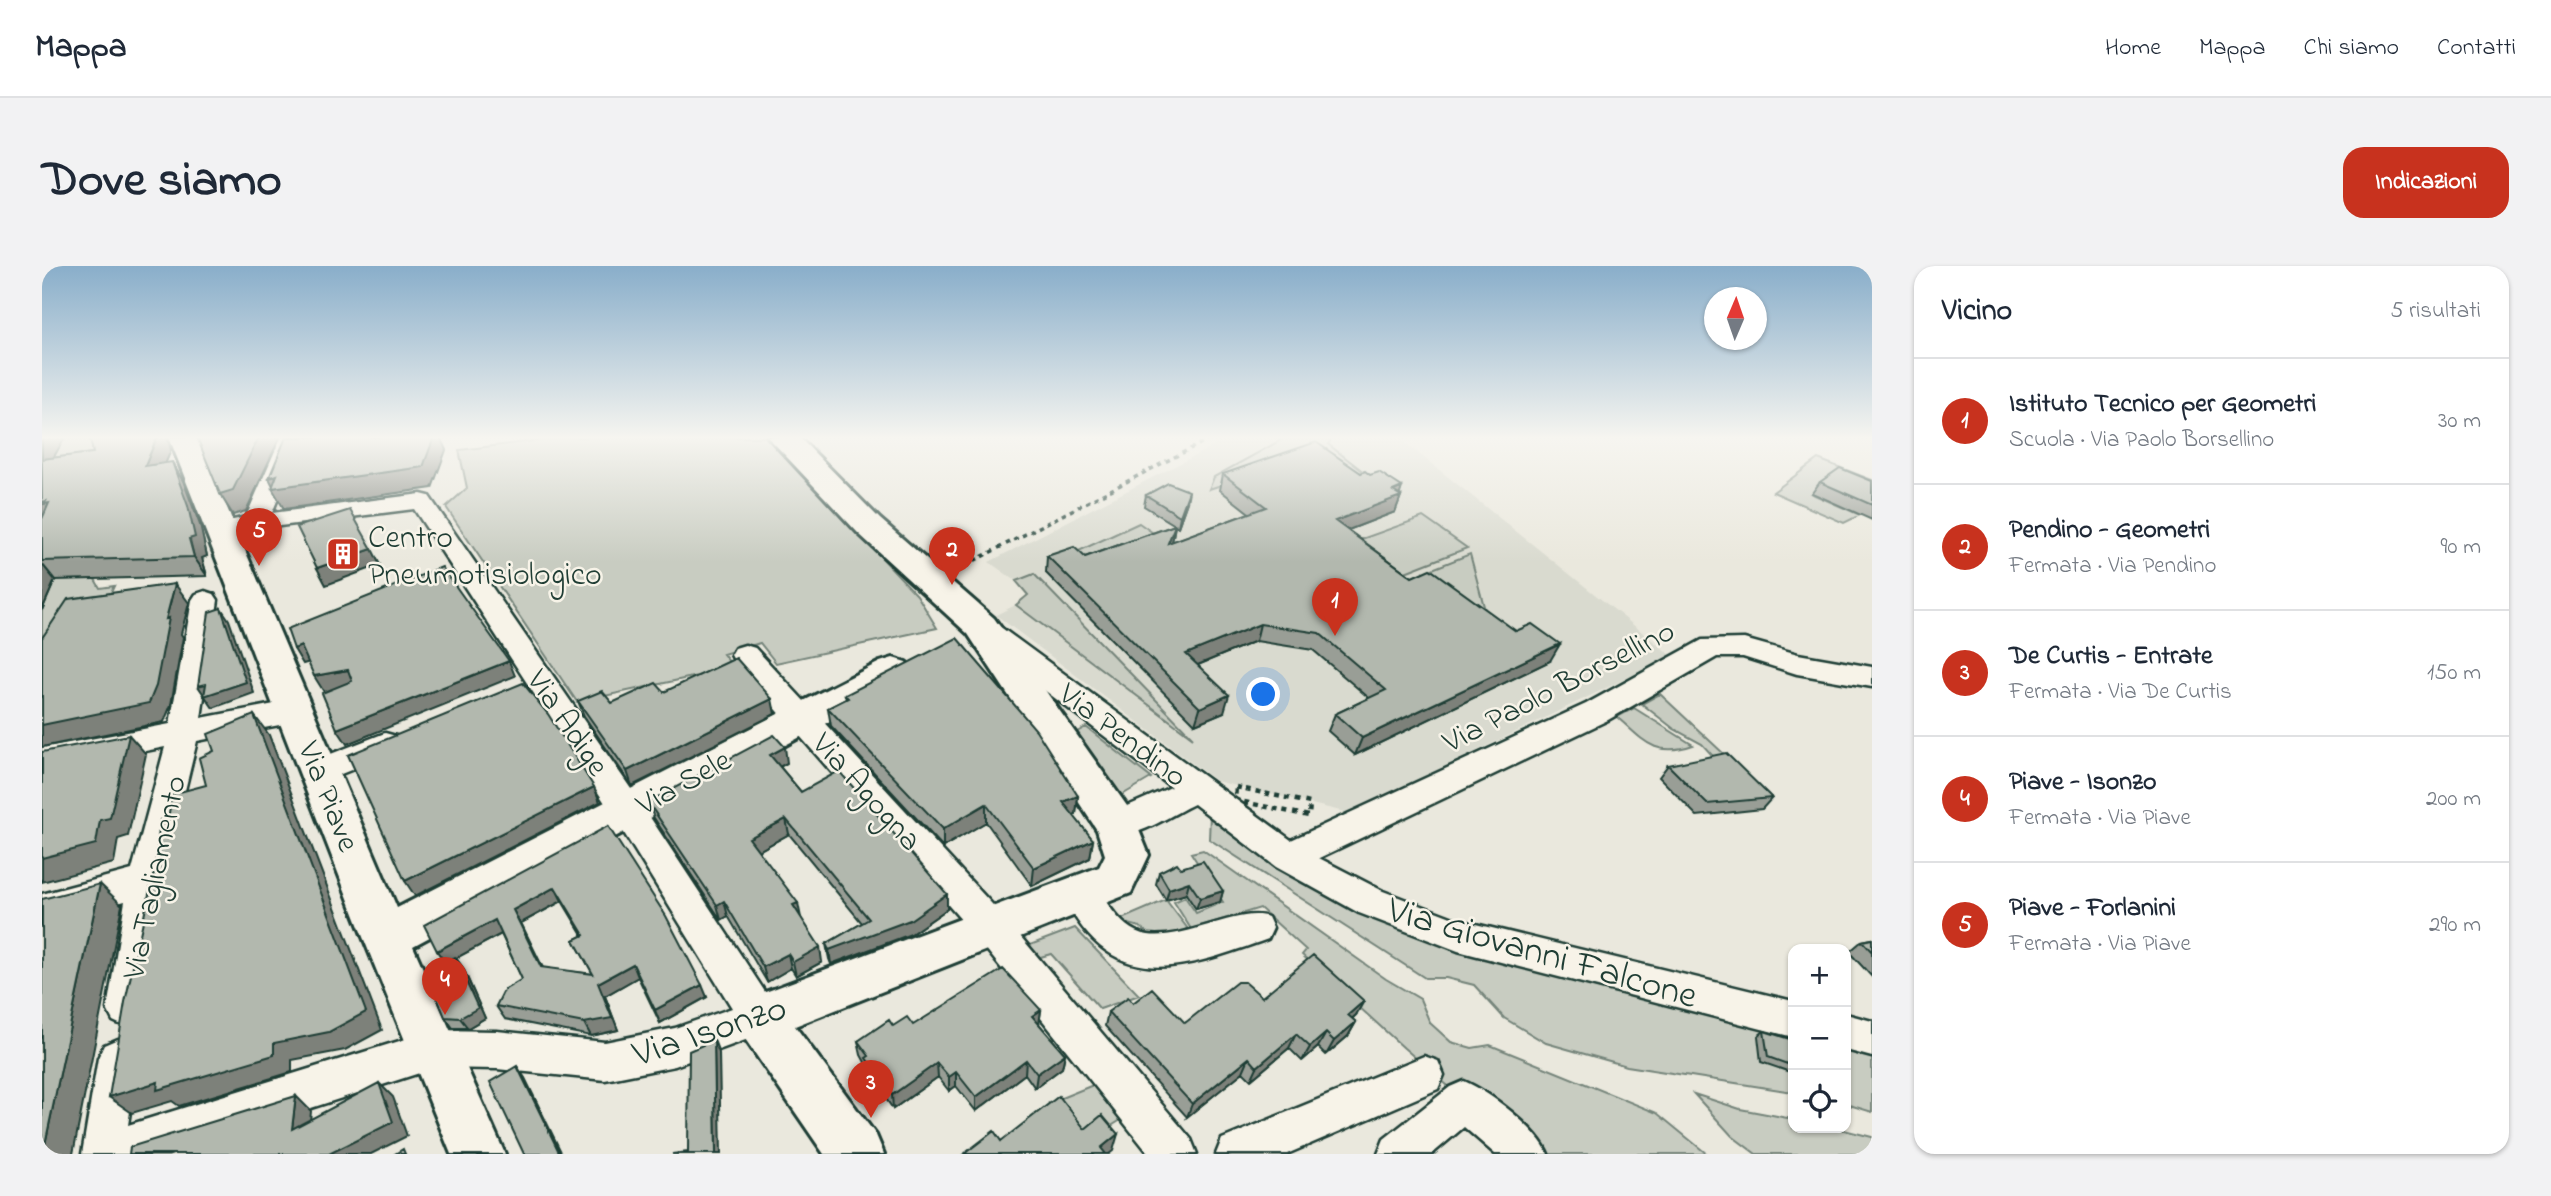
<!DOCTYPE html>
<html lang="it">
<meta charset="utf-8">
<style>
:root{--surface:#fff;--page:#f2f2f3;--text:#1f2937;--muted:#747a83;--line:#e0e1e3;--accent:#c8321e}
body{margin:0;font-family:"Indie Flower",sans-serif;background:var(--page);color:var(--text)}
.controls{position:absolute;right:21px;bottom:21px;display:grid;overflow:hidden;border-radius:14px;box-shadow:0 2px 5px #0004}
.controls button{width:63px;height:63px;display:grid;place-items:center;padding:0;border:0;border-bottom:2px solid var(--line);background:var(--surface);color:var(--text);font:35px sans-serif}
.compass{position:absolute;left:1662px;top:21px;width:63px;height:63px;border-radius:50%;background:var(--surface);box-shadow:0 2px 5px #0004;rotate:2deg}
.you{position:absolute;left:1222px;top:429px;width:24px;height:24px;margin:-18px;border:5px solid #fff;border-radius:50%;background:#1a73e8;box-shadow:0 0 0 10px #1a73e833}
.badge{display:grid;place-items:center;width:46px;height:46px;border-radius:50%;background:var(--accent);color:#fff;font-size:23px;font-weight:700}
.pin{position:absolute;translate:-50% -58px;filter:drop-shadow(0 2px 4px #0008)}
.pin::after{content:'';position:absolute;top:37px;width:24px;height:21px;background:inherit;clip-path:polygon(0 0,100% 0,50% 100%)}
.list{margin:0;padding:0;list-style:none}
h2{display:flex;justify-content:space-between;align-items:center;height:91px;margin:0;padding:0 28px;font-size:30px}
h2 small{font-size:23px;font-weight:400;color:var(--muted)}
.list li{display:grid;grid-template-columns:46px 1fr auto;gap:21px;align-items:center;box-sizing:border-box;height:126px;padding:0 28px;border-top:2px solid var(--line)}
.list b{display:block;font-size:26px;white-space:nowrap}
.list p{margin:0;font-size:23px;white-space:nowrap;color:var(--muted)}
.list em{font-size:23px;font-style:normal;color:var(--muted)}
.icon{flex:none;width:38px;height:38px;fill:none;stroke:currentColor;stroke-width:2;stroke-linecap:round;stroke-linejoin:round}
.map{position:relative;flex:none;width:1830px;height:888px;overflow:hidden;border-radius:21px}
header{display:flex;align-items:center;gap:42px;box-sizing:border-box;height:98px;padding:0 35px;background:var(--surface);border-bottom:2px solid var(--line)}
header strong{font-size:33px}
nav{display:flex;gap:38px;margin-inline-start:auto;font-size:24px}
.intro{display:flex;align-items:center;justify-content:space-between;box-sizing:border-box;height:168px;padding:0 42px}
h1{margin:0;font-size:49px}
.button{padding:18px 32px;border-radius:21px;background:var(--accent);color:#fff;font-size:24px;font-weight:700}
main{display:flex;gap:42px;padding:0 42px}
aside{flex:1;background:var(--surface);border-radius:21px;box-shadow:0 2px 5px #0004}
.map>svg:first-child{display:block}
</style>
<header>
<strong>Mappa</strong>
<nav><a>Home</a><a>Mappa</a><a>Chi siamo</a><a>Contatti</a></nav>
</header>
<div class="intro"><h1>Dove siamo</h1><a class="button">Indicazioni</a></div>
<main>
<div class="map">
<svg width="1830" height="888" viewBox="0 0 1830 888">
<rect width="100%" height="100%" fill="#eae8dd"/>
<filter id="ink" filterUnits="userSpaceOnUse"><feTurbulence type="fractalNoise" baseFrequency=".0143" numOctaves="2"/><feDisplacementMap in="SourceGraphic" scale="14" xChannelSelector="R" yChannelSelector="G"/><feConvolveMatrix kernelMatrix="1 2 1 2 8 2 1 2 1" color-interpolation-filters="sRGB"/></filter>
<g filter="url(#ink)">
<path fill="#d9dacf" d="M1189 171H1356L1630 390 1307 547 1174 515 954 349 983 334 986 329 974 315 947 296Z"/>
<path fill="#c8ccc1" stroke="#74847a" stroke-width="2" d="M16 171H62L61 202 0 200Z
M526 171H725L875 329 895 362 734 397 718 377 681 388 692 402 535 436 404 241 425 222 417 184Z
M1235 171H1292L1286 178 1331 213 1277 187 1167 223 1172 211 1239 174Z
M1776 193 1830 214V220L1770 228 1818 249 1802 257 1731 226Z
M1381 251 1425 282 1358 308 1314 275Z
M1097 257 1124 276 1070 296 1028 289Z
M0 278 36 284 58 322 72 320 60 346 0 422Z
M1428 288 1447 359 1375 309Z
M992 308 1151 472 974 339 986 329 974 315Z
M1618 428 1714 518 1678 498 1660 478 1632 463 1600 438Z
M1592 442 1651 479C1613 492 1602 475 1575 451Z
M1044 461 1109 512 1075 532 1035 466Z
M1168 549 1213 586 1263 617 1452 694 1571 726 1751 768V826L1585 800 1504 777 1462 752 1432 719 1404 712H1383L1167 573Z
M1161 584 1344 713 1378 733 1388 757 1409 776 1430 782 1448 779 1615 847 1665 888H1485L1362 782 1260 689 1264 684 1218 642 1149 663 1132 636 1143 631 1154 647 1181 636 1149 587Z
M1124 634 1149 667 1112 672 1098 661 1075 655Z
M1033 662 1097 729 1058 743 1009 688 988 694 980 682Z
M1804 780 1830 787V846L1804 838Z
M1056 817 1082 852 1039 879 1007 837Z
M1652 828 1698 843 1751 853V862H1794L1830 871V888H1714L1690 870Z"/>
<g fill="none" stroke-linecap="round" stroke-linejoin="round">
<defs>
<path id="street" d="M239 171H261L230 247 379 228 387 230 598 536 731 738 736 751 731 764 633 800 563 814 455 803 393 802 126 888H40L56 792 62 779 76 773 90 779 96 792 86 859 393 764 455 765 563 776 633 762 690 742 574 554 372 243 214 263 179 271 170 269 167 264 170 259 204 251Z
M163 325 172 328 176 334 159 452 253 434 264 437 268 445 264 453 253 456 155 475 121 615 103 743 97 755 84 761 71 755 65 743 83 635 0 658V628L90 604 123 481 0 506V482L128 458 150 334 154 328Z
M947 358 957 360 1249 574 1544 438 1660 374 1702 373 1756 388 1830 401V421L1755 408 1701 391H1675L1566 454 1277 592 1341 625 1417 654 1751 735V771L1416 685 1317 647 1234 601 1152 538C1128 549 1090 577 1063 568L1059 559 1063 550 1129 521 937 374 933 367 937 360Z
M703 379 713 382 962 651 1149 873 1155 888H1107L936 673 693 396 689 389 693 382Z
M343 467 354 470 358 478 354 486 279 516 268 512 263 504 268 496Z
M1037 613C1066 623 1071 664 1106 669 1145 674 1197 641 1226 651L1231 662 1226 673C1138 704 1070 730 1020 628L1025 618Z
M1804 748 1830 755V791L1804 784Z
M1382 790 1396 795 1402 809 1396 823 1245 888H1174L1180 873Z
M1422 815C1448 826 1496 863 1506 888H1453L1422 861 1390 888H1336L1342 873 1408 821Z"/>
<path id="secondary" d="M127 171H155L355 642 838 396 851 392 864 396 870 405 864 414 371 680 463 888H409L321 671Z
M726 171H757L838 253 952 352 1090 547 1107 589 1089 627 753 760 834 869 842 888H782L699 767 692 751 699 735 1057 601 1063 589 1055 564 926 368 816 267Z"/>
</defs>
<use href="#street" stroke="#1f3d34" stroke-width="5"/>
<use href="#secondary" stroke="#1f3d34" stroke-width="6"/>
<path stroke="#1f3d34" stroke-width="3.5" stroke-dasharray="4.5 4.5" stroke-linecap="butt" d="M916 303 1171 171"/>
<path stroke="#1f3d34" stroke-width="4.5" stroke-dasharray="5 5" stroke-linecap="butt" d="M1194 521 1268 537 1267 550 1193 534Z"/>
<use href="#street" fill="#f7f3e8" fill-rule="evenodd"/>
<use href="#secondary" fill="#f7f3e8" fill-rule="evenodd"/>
</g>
<path fill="#999e96" stroke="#1f3d34" stroke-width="2" fill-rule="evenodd" d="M0 171H23L11 192 51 187 48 171H125L129 184 123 197 141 215 158 259 165 290 160 292 165 310 13 314 0 344Z
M1319 207 1328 209 1360 221 1357 229 1359 230 1353 246 1306 264 1370 311 1508 395 1313 489 1286 465 1293 448 1327 432 1271 384 1214 375 1156 399 1182 446 1153 458 1004 307 1005 290 1043 291 1133 259 1102 240 1104 229 1145 236 1136 261 1133 260 1130 276 1207 247 1178 224 1181 208Z
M1830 215V254L1770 227 1778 216Z
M622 426 733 448 590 520 542 450 536 435 570 437Z
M803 429 1036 530 1034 548 1031 549 1051 574 1048 592 990 620 944 556 901 581 789 460 786 442 804 433Z
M745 497 738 501 759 526 905 628V643L869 668 789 698 787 693 784 678 820 657 747 568 716 585 759 652 780 696 754 710 749 702 725 716 686 650 679 654 612 552 606 536Z
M1626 499 1730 532 1720 543 1655 550 1617 511Z
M566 560 665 731 618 757 596 711 563 730 576 764 549 770 463 753 454 740 480 713 459 668 414 692 421 702 443 752 426 762H411L403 751V696ZM520 635 541 670 532 674 551 708 500 702 479 657Z
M1139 602 1181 625 1178 636 1154 643 1144 628 1124 634 1114 618 1117 606Z
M1830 673V711L1807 686 1820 675Z
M1220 731 1314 749 1310 753 1314 756 1306 770 1284 789 1276 781 1260 795 1247 782 1209 814 1201 806 1145 851 1063 760 1066 746 1091 737 1143 757Z
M999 744 997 758 1023 788 1020 802 993 822 983 808 934 845 914 820 907 825 896 811 851 843 826 806 824 798 819 789 816 775 851 760 871 759Z
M1722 765 1751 774V807L1719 796 1716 770Z"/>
<path fill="#7d817a" stroke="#1f3d34" stroke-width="2" d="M0 171H23L0 212Z
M115 171H125L129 184 115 218 103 200Z
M217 171H238L204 245 191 249 178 228Z
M392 171H398L404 184 390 222 242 243 230 222H232L227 212Z
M130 196 141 215 158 259 165 290 160 292 165 310 152 291Z
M1360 221 1357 231 1359 230 1353 246 1288 271 1293 255Z
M1147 225 1145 236 1136 261 1138 250Z
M4 235 6 238 7 253 0 254V236Z
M1133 259 1130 276 1126 277Z
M330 283 338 299 284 319 275 302Z
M0 298 13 314 0 344Z
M133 318 147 337 139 368 141 371 129 439 122 456 0 481V459L124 353Z
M179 342 187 354 212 427 171 442 156 420Z
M1218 358 1214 375 1141 405 1144 388Z
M1518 378 1508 395 1313 489 1320 472Z
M259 380 268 396 261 398 252 383Z
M467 395 473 410 305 478 295 463Z
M306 404 315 420 282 426 272 410Z
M1187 429 1182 446 1153 458 1158 442Z
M730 433 733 448 590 520 585 505Z
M212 449 227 469 340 764 303 784 250 794V806L137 840 130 835 90 847 67 831Z
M87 469 104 488 86 570 76 573 72 597 0 616V592L58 554Z
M743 481 745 497 731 504 728 489Z
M552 521 558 536 373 630 363 615Z
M1036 530 1034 548 1018 554 1021 536Z
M944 538V556L901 581V563Z
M744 553 747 568 711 588 707 572Z
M1051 574 1048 592 990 620 992 602Z
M1147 616 1144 628 1124 634 1127 623Z
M58 618 80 639 31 888H1Z
M513 621 520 635 479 657 507 714 471 644Z
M1181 625 1178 636 1154 643 1158 632Z
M905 628V643L869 668 789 698 787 684Z
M682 635 686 650 679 654 675 639Z
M756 637 759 652 751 639Z
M453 654 461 667 414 692 421 702 443 752 426 762 418 752 404 698 395 685Z
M778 681 780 696 754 710 751 696Z
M746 688 749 702 725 716 721 701Z
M591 698 596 711 563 730 576 764 549 770 542 757 556 717Z
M660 719 665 731 618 757 613 744Z
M1322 735 1314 749 1298 763 1306 749Z
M999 744 997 759 990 750Z
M1314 756 1306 770 1284 789 1292 775Z
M1284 767 1276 781 1260 795 1268 781Z
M1254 768 1247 782 1209 814 1215 801Z
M672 774 677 787 679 888H674Z
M1023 788 1020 802 993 822 995 808Z
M1207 792 1201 806 1145 851 1150 838Z
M984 794 983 808 934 845V831Z
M895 797 896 811 851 843 850 829Z
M475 800 483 812 520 888H518Z
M914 806V820L907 825V811Z
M337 817 351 831 365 870 329 888H287Z
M254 830 269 845 266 877 250 863Z
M1076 868 1071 885 1067 888H1058L1059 882Z"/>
<path fill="#b2b8ae" stroke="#1f3d34" stroke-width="2" fill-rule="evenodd" d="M48 171H115L103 200 130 196 146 240 153 271 147 273 152 291 0 295V253L7 237 2 238 4 235 0 236V193L51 187Z
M155 171H217L191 224 178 228Z
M244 171H392L381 201 230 222 235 209 227 212Z
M1274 176 1319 207 1323 205 1328 209 1337 206 1360 221 1351 225 1359 230 1293 255 1370 311 1388 303 1474 365 1490 358 1518 378 1320 472 1293 448 1344 424 1277 367 1218 358 1144 388 1187 429 1158 442 1005 290 1032 281 1043 291 1133 259 1126 277 1224 241 1181 208Z
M1798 202 1830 215V239L1778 216Z
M1126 217 1147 225 1138 250 1104 229Z
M308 244 330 283 275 302 255 261Z
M400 301 467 395 295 463 280 427 310 415 306 404 272 410 259 380 252 383 245 363Z
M133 318 124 353 127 352 114 420 107 437 0 459V372L26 333Z
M179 342 204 416 162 430 164 418 156 420 167 346Z
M915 372 994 464 1036 530 1021 536 1051 574 992 602 944 538 901 563 786 442 806 432 803 429Z
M694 392 730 433 585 505 536 435 560 425 570 437 614 417 622 426Z
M481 417 506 448 552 521 363 615 306 489Z
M212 449 324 746 287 766 232 777V789L115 824 116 816 67 831 83 736 113 601 118 554 126 553 130 528 164 519 157 492 172 485 166 468Z
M87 469 68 552 58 554 54 578 0 592V486Z
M732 469 743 481 728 489 759 526 797 505 905 628 868 654 787 684 784 678 827 653 744 553 707 572 756 637 751 639 778 681 751 696 746 688 721 701 682 635 675 639 606 536Z
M1684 487 1730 532 1665 538 1626 499Z
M566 560 624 650 660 719 613 744 591 698 556 717 570 752 542 757 454 740 462 724 480 713 453 654 395 685 382 659ZM513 621 542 669 532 674 551 708 499 701 471 644Z
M1161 595 1181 625 1158 632 1147 616 1127 623 1117 606 1135 597 1139 602Z
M58 618 1 888H0V633Z
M1830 673V686L1820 675Z
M1271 689 1322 735 1306 749 1314 756 1292 775 1284 767 1268 781 1254 768 1215 801 1207 792 1150 838 1066 746 1086 731 1091 737 1110 722 1143 757 1195 716H1203L1220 731Z
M413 691 436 742 418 752 403 751 384 706Z
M961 703 999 744 990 750 1023 788 995 808 984 794 934 831 914 806 907 811 895 797 850 829 824 792 827 790 816 775 847 754 851 760 865 751 871 759Z
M1722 765 1751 774V800L1726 791Z
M672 774 674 888H630L646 886 647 785Z
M475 800 518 888H482L448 816Z
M337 817 351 856 287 888H87L88 881 254 830 250 863Z
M1017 830 1043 863 1060 849 1076 868 1059 882 1064 888H922L952 865 959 875Z
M361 883 363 888H353Z"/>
</g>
<linearGradient id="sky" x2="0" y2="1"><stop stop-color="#89aeca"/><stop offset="0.58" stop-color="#f6f5f0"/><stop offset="1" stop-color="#f6f5f0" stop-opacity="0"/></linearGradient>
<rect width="1830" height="296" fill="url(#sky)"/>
<defs>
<symbol id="building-square" viewBox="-11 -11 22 22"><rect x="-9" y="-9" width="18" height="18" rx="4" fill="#c8321e" stroke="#f7f3e8"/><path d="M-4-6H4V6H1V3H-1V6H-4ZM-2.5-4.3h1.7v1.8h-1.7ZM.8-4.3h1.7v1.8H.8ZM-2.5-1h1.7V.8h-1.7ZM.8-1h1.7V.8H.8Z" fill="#fff"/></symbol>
</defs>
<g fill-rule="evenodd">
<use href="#building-square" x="282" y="269" width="38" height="38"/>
</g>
<g text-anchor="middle" stroke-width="5" stroke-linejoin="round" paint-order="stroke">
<g font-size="32" fill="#1f3d34" stroke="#f7f3e8" text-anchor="start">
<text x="326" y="281">Centro<tspan x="326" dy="37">Pneumotisiologico</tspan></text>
</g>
<g font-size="32" fill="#1f3d34" stroke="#f7f3e8">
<text transform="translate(1516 419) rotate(-27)" y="11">Via Paolo Borsellino</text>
<text transform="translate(527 456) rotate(56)" y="11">Via Adige</text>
<text transform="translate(1082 468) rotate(37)" y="11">Via Pendino</text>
<text transform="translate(641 515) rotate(-29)" y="11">Via Sele</text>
<text transform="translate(826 525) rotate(48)" y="11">Via Agogna</text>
<text transform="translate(288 530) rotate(68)" y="11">Via Piave</text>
<text transform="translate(111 611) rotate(-78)" y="11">Via Tagliamento</text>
</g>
<g font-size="38" fill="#1f3d34" stroke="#f7f3e8">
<text transform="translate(1501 685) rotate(16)" y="13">Via Giovanni Falcone</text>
<text transform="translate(667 763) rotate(-18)" y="13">Via Isonzo</text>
</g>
</g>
</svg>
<div class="controls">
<button>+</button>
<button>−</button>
<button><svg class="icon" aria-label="locate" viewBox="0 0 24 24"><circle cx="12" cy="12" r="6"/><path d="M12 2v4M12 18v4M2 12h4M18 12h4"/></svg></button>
</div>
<svg class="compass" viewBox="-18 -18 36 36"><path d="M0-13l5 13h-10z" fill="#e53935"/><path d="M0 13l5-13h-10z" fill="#747a83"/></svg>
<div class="you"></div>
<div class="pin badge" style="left:1293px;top:370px">1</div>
<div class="pin badge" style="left:910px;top:319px">2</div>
<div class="pin badge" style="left:829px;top:852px">3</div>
<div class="pin badge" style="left:403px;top:749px">4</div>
<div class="pin badge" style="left:217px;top:300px">5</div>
</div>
<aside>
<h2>Vicino<small>5 risultati</small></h2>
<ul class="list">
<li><span class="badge">1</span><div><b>Istituto Tecnico per Geometri</b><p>Scuola · Via Paolo Borsellino</p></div><em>30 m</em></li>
<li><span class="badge">2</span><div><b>Pendino - Geometri</b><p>Fermata · Via Pendino</p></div><em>90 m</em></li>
<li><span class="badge">3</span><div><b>De Curtis - Entrate</b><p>Fermata · Via De Curtis</p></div><em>150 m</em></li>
<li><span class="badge">4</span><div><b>Piave - Isonzo</b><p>Fermata · Via Piave</p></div><em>200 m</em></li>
<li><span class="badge">5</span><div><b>Piave - Forlanini</b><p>Fermata · Via Piave</p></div><em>290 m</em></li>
</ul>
</aside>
</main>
